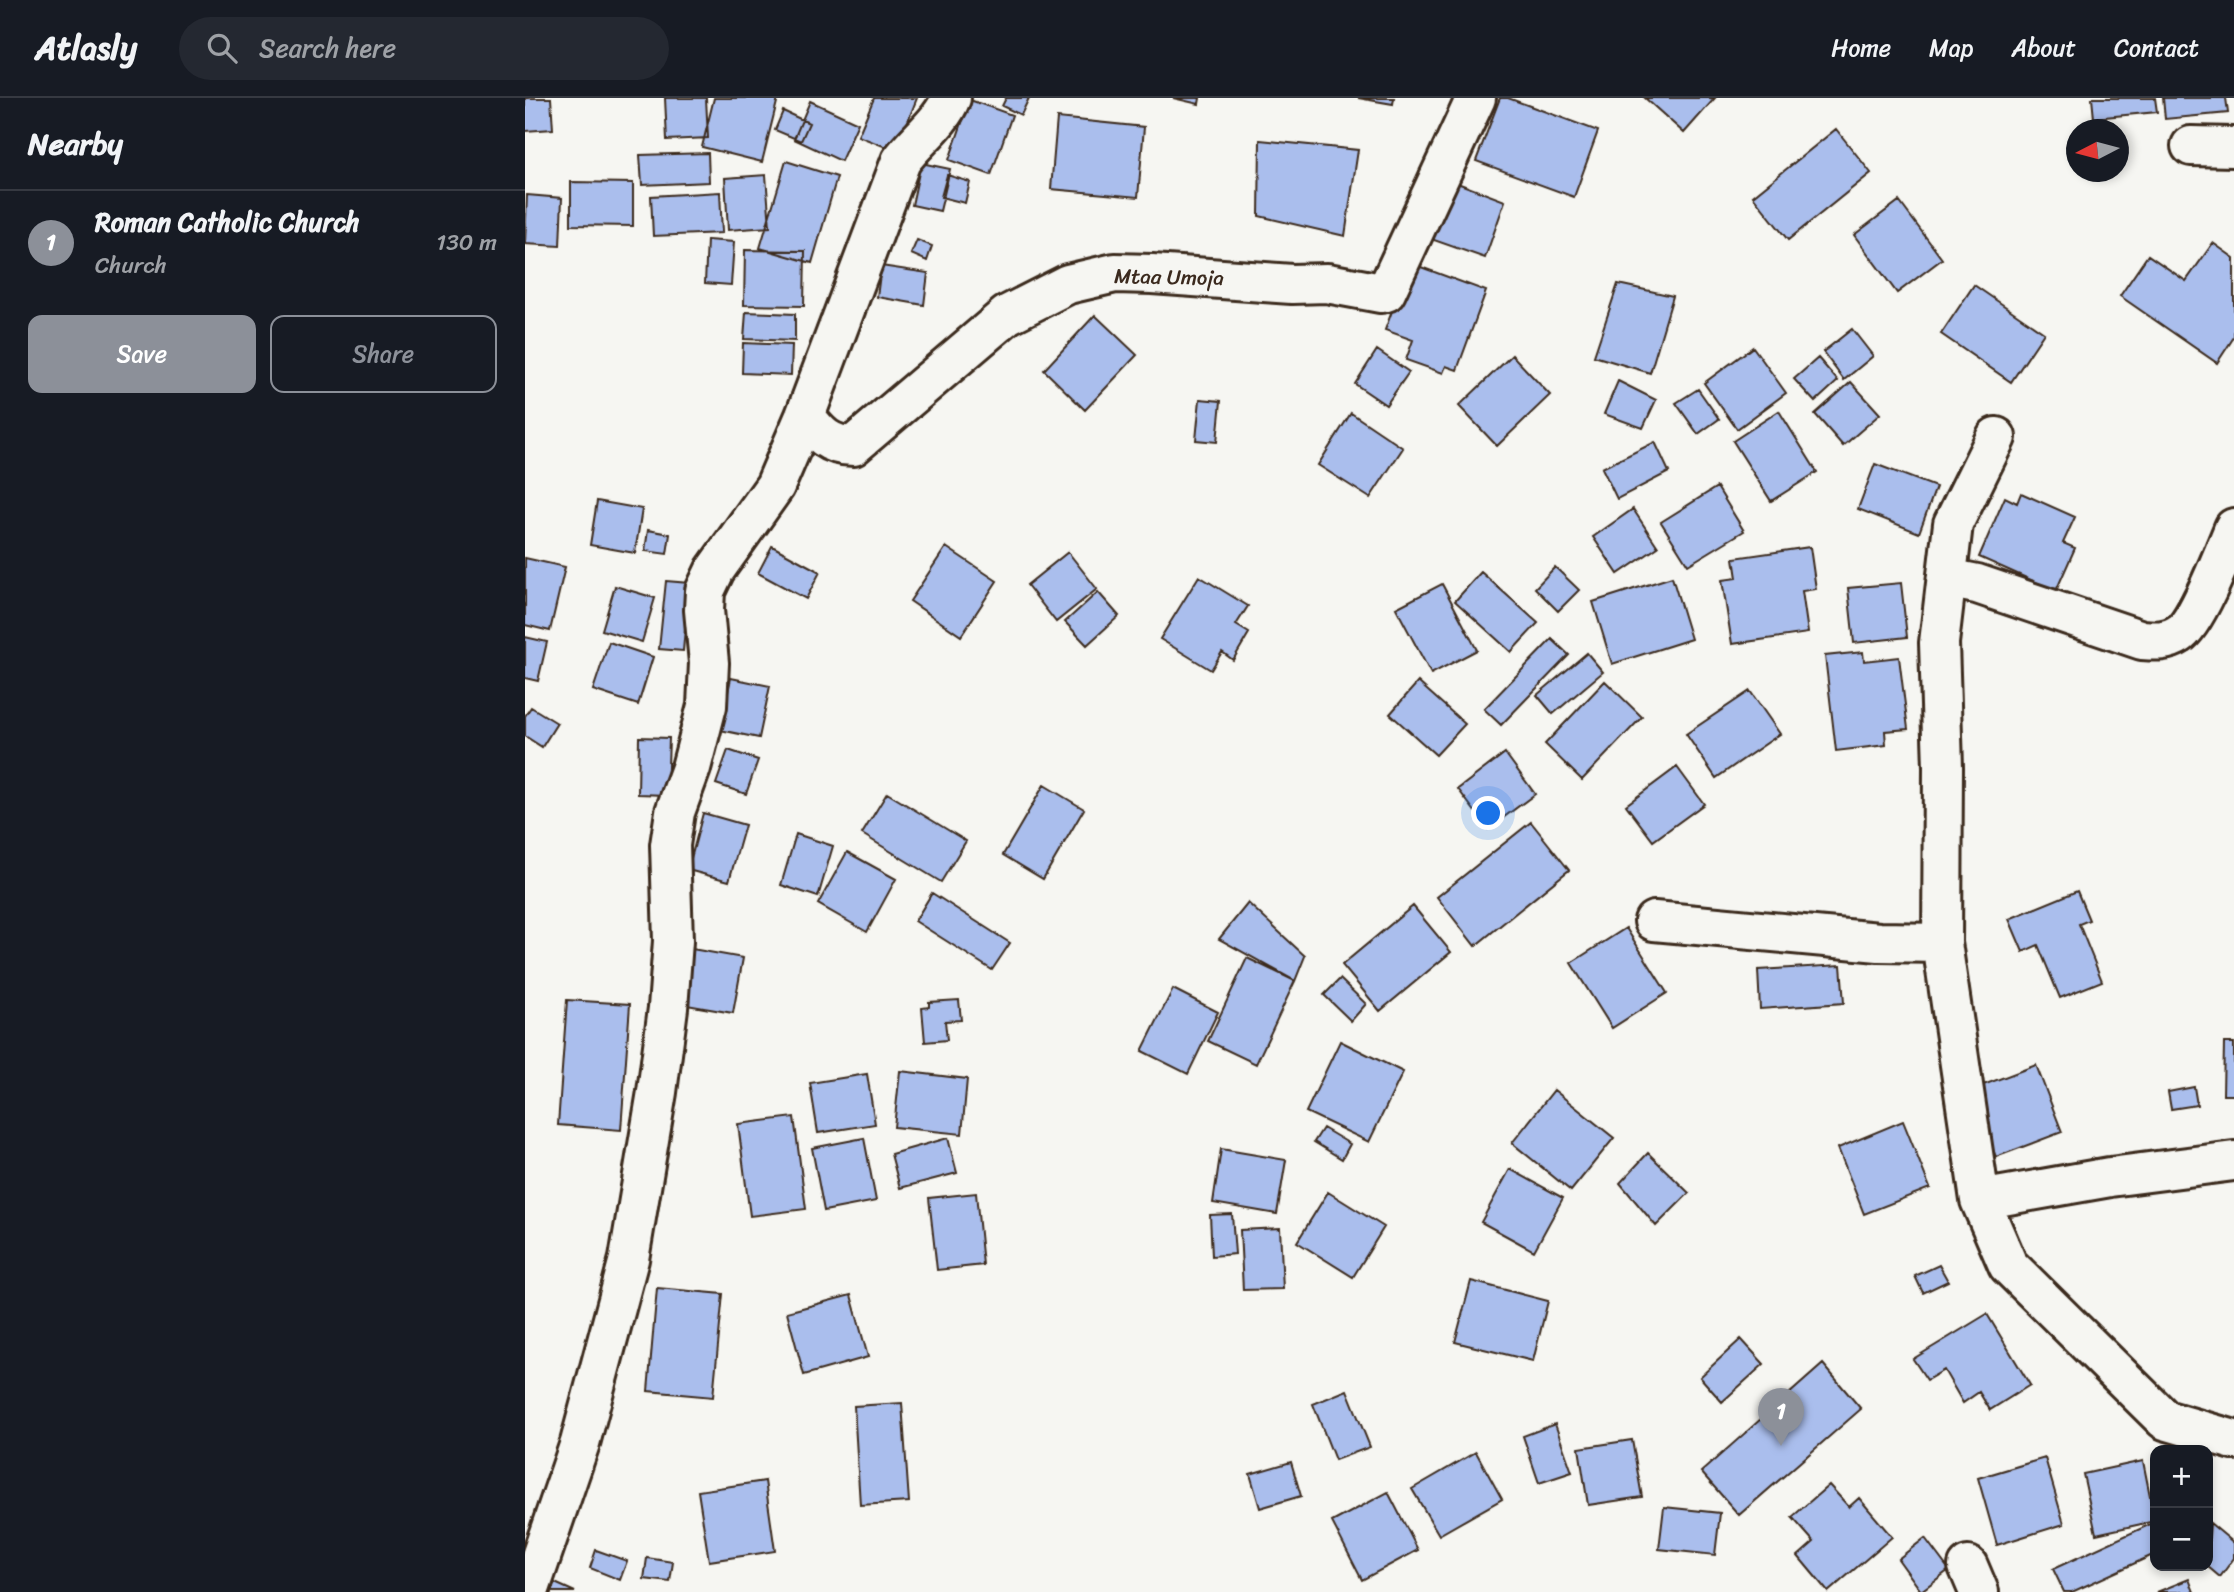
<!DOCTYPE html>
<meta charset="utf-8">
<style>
:root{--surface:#171b24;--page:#242831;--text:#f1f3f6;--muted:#9ea1a6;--line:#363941;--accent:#8c9099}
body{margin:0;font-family:Sriracha,sans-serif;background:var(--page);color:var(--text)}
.controls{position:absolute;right:21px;bottom:21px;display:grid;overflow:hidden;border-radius:14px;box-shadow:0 4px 10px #0003}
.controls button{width:63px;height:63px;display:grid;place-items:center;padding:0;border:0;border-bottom:2px solid var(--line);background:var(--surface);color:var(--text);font:35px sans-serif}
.compass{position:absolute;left:1541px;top:21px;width:63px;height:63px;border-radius:50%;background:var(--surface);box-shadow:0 4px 10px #0003;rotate:264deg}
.you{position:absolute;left:964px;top:716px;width:24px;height:24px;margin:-18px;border:5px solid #fff;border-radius:50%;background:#1a73e8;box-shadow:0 0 0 10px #1a73e833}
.badge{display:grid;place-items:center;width:46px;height:46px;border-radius:50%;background:var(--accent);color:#fff;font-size:23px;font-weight:700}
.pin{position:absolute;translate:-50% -58px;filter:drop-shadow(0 2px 4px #0008)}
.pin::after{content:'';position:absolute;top:37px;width:24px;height:21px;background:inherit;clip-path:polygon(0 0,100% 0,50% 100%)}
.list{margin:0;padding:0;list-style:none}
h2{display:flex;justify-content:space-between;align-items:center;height:91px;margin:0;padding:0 28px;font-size:30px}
h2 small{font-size:23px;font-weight:400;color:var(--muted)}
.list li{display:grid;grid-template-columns:46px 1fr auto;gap:21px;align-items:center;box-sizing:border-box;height:105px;padding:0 28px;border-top:2px solid var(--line)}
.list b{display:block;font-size:26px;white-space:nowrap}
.list p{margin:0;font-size:23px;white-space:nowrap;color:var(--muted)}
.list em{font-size:23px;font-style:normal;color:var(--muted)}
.actions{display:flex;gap:14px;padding:21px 28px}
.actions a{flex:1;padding:16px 0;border:2px solid var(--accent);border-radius:14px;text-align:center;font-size:24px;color:var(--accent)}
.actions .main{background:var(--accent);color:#fff}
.icon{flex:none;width:38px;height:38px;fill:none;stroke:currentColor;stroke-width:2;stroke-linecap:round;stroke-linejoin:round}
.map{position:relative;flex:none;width:1709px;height:1494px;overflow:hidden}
header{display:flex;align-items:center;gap:42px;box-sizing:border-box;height:98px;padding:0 35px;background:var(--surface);border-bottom:2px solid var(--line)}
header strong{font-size:33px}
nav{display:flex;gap:38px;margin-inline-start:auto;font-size:24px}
.search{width:490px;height:63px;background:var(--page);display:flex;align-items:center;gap:18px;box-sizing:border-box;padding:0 24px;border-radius:38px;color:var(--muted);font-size:26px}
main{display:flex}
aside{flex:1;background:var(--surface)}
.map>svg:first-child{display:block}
</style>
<header>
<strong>Atlasly</strong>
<div class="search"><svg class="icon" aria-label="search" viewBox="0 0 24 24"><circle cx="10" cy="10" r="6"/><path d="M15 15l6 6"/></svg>Search here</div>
<nav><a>Home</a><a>Map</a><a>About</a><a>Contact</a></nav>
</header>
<main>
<aside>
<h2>Nearby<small></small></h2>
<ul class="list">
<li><span class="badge">1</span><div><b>Roman Catholic Church</b><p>Church</p></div><em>130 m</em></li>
</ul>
<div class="actions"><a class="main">Save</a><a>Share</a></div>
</aside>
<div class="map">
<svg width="1709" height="1494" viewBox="0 0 1709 1494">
<rect width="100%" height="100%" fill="#f6f6f2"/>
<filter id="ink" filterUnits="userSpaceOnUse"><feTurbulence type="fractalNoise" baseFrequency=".0143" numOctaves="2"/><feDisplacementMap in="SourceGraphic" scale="14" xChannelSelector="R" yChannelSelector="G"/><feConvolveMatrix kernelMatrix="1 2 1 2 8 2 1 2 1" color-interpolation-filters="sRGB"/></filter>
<g filter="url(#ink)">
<path fill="#aabeed" stroke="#3b2a1e" stroke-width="2" d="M0 0H26L28 31 0 33Z
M140 0H181L183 40 142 42Z
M189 0H253L237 64 177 49Z
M349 0H392L371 53 333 38Z
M481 0H504L496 17 477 8Z
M648 0H675L674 6Z
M833 0H869L868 6Z
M975 0H983L1073 33 1049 99 951 63Z
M1120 0H1190L1159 35Z
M1567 0H1630L1632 14 1569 20Z
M1638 0H1701L1703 15 1640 21Z
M445 2 487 17 466 77 424 62Z
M285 3 333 25 316 63 269 41Z
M258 13 284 25 276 43 250 32Z
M532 20 619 29 613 99 526 91Z
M1311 31 1346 75 1263 142 1228 98Z
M735 42 833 52 820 138 734 118Z
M183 55 184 84 117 87 115 57Z
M261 63 312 79 287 165 235 150Z
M396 65 425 71 415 113 387 107Z
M241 77 245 129 203 132 200 80Z
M422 77 445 84 440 105 416 99Z
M927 83 980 103 960 160 906 141Z
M46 84 108 85V128L46 127Z
M195 94 197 135 128 138 126 98Z
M2 97 37 100 35 148 0 146Z
M1374 103 1417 161 1372 195 1329 137Z
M182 142 209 144 206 187 180 185Z
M392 142 407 148 402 163 386 156Z
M1688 145 1709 160V239L1692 265 1595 198 1623 157 1661 183Z
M220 152 280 153 279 208 219 207Z
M885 165 961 193 932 272 921 268 918 275 881 262 888 242 860 232Z
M356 168 403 175 399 207 352 199Z
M1093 186 1148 198 1125 275 1069 258Z
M1449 187 1519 235 1486 284 1416 236Z
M221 214 270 216V243L219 241Z
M570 217 612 257 560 312 519 272Z
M1327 231 1348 258 1319 282 1298 254Z
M218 245 267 247 266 277 217 275Z
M1228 249 1261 295 1212 331 1179 285Z
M852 252 884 274 861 307 830 286Z
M987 257 1025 297 972 348 934 308Z
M1293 260 1313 283 1290 304 1269 281Z
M1093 283 1131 302 1118 330 1079 316Z
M1326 284 1355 316 1318 348 1290 316Z
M1173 291 1194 321 1173 336 1151 305Z
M675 301 696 303 692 344 671 342Z
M1254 313 1292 374 1246 403 1208 343Z
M826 315 878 350 845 400 793 367Z
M1130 344 1144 374 1092 401 1077 370Z
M1350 366 1411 389 1394 435 1333 411Z
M1192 389 1219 433 1163 467 1136 424Z
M1496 395 1550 419 1538 445 1550 450 1531 493 1454 459 1480 399 1492 405Z
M72 403 117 411 110 455 65 447Z
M1108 411 1133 449 1093 476 1068 439Z
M123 432 145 436 142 456 120 453Z
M247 448 295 474 281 501 233 475Z
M421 449 472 483 436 538 385 503Z
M1285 449 1291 491 1277 493 1283 535 1207 546 1197 482 1212 480 1209 460Z
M543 454 572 491 531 524 502 487Z
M0 460 40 469 25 533 0 527Z
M1030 469 1054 492 1033 513 1010 490Z
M956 474 1013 525 986 554 930 503Z
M674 478 723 508 711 527 724 535 708 562 697 554 686 572 635 541Z
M1147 479 1166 541 1087 566 1068 504Z
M141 483 164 485 158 553 134 551Z
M1376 485 1382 539 1329 545 1323 490Z
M917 486 952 552 906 576 871 510Z
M90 488 130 500 117 544 77 532Z
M573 494 594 518 562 547 540 524Z
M0 539 22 544 13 583 0 580Z
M1027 541 1044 557 976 627 959 611Z
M84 544 128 559 113 607 68 592Z
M1338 554 1339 563 1374 559 1383 631 1360 633 1361 647 1311 653 1300 558Z
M1062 555 1078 574 1028 616 1012 597Z
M206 580 245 588 234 640 195 632Z
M1080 583 1117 619 1057 682 1020 646Z
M893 584 940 626 911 657 865 616Z
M1225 593 1255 636 1191 680 1161 636Z
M6 609 32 625 17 649 0 638V618Z
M114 639 144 640 142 697 113 696Z
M203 652 233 662 221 696 191 686Z
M980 655 1010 696 963 731 933 691Z
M1152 669 1179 706 1128 743 1101 707Z
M519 687 559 711 518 781 478 757Z
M362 695 441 743 416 784 337 736Z
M178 715 220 727 204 783 163 772Z
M1006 724 1044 772 950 848 912 799Z
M271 736 308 748 293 799 256 787Z
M322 754 371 781 342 834 293 806Z
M1552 793 1564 822 1554 826 1577 883 1535 900 1513 847 1498 854 1484 821Z
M407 795 485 845 467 872 390 823Z
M723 805 780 858 770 883 694 841Z
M888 808 926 854 855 913 817 867Z
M1101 830 1142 895 1087 930 1046 865Z
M167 851 218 860 208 915 156 906Z
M722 860 770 883 731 966 683 943Z
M1316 867 1319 905 1235 911 1233 872Z
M815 881 841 906 826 923 799 897Z
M648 891 693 914 663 976 617 953Z
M42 902 105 906 96 1032 33 1027Z
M434 902 436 922 420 923 422 942 400 944 397 910 404 909V904Z
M815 943 878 974 844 1044 781 1014Z
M1699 945H1709V997H1698Z
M1511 967 1537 1034 1471 1059 1445 992Z
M375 973 442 981 437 1036 369 1029Z
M342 976 350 1026 293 1035 285 985Z
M1669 989 1672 1007 1646 1011 1643 994Z
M1029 992 1089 1040 1046 1093 987 1045Z
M269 1019 281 1111 225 1118 213 1026Z
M1378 1023 1405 1090 1339 1116 1313 1050Z
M798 1030 825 1046 817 1061 789 1044Z
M339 1040 351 1103 299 1113 287 1050Z
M423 1040 432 1075 375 1090 366 1056Z
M696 1051 761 1062 752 1116 688 1105Z
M1123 1055 1164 1095 1131 1128 1095 1085Z
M985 1071 1038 1100 1009 1153 956 1124Z
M803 1094 859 1129 828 1179 772 1144Z
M451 1095 458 1167 412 1172 404 1100Z
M707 1116 710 1156 687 1158 685 1117Z
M755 1130 758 1191 718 1192 715 1132Z
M1414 1167 1423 1183 1398 1195 1390 1178Z
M946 1183 1023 1203 1008 1263 930 1244Z
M132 1190 198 1196 188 1299 123 1293Z
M326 1197 343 1259 279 1277 262 1214Z
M1462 1216 1505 1287 1465 1312 1454 1294 1438 1305 1419 1272 1402 1282 1388 1261Z
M1216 1241 1239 1266 1197 1304 1175 1279Z
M1298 1266 1336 1311 1214 1417 1176 1374Z
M822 1292 845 1349 810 1362 788 1306Z
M377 1305 384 1404 335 1407 329 1308Z
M1030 1326 1047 1374 1014 1385 998 1338Z
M1107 1342 1117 1399 1063 1407 1054 1350Z
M951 1354 977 1401 914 1437 887 1391Z
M1520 1360 1539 1426 1472 1447 1453 1380Z
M1618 1363 1630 1423 1571 1436 1558 1376Z
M766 1364 776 1398 735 1410 725 1376Z
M240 1383 250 1453 184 1463 173 1393Z
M1304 1387 1324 1409 1334 1400 1367 1439 1303 1494 1273 1458 1289 1444 1267 1419Z
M863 1394 893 1452 837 1482 807 1424Z
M1139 1409 1195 1415 1190 1457 1134 1451Z
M1630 1424V1456L1547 1494H1539L1528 1471Z
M1685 1425 1709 1445V1460L1695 1479 1682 1468Z
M1400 1440 1424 1472 1396 1493 1373 1461Z
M71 1452 102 1463 95 1482 65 1470Z
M122 1460 148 1464 145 1484 119 1481Z
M1664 1481 1669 1494H1632Z
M30 1485 50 1494H26Z"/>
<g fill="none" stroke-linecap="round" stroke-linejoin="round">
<defs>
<path id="minor" d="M1666 48 1709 49
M280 318C294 336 304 348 328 348L482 217 543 186 590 175 627 176 767 186 802 185 856 195 861 194 951 0
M1471 339 1428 426 1414 545 1418 669 1417 845 1455 1102 1483 1167 1640 1322 1709 1342
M1422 480 1452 486 1617 542C1630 543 1642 544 1654 536 1671 526 1700 452 1709 430
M1129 823 1354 844 1417 845
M1455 1102 1585 1079 1709 1063
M1443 1468 1454 1494
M4 1494 55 1345 104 1161 132 994 143 910 148 843 145 747 150 714 166 670 182 608 184 565 179 512 180 493 190 472 250 388 280 318 376 63C392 41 416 25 426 0"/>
</defs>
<use href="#minor" stroke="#3b2a1e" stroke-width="44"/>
<use href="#minor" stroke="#f6f6f2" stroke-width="38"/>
</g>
</g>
<g text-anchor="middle" stroke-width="5" stroke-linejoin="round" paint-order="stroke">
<g font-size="21" fill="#3b2a1e" stroke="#f6f6f2">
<text transform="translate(644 179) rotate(1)" y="7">Mtaa Umoja</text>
</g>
</g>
</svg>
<div class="controls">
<button>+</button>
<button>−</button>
</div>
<svg class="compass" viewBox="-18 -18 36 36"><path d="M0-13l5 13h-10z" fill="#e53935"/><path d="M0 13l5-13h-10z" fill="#9ea1a6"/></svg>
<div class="you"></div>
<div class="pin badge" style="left:1256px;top:1348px">1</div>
</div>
</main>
